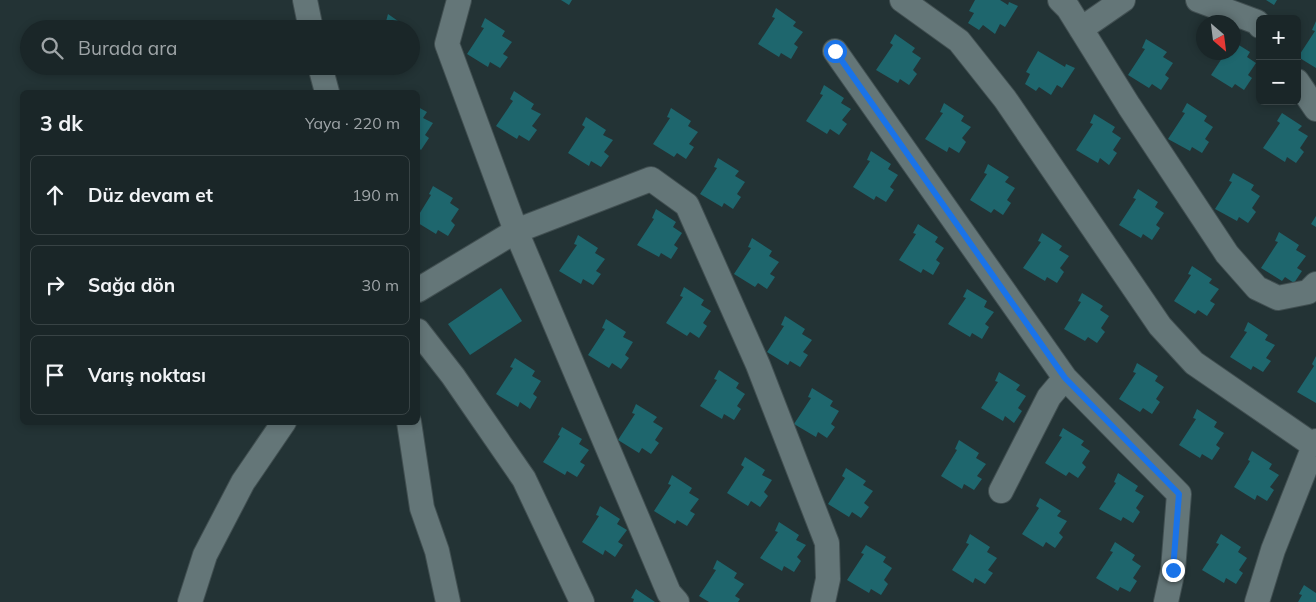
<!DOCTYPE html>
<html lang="tr">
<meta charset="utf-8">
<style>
:root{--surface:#1a2628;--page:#273234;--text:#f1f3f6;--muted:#9fa5a8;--line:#384345}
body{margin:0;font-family:Mulish,sans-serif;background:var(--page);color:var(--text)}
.controls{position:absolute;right:15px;top:15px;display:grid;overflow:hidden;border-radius:8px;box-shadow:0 2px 8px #0003}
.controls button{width:45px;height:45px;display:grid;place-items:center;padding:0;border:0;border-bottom:1px solid var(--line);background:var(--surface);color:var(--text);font:25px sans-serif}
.compass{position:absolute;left:1196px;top:15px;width:45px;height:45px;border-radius:50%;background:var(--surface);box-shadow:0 2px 8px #0003;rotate:152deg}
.stop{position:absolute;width:15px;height:15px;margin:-11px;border:4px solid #1a73e8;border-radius:50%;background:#fff}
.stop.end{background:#1a73e8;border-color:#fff;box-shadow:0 1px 5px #0008}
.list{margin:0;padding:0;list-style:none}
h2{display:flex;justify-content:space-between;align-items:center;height:65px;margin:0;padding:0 20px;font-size:21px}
h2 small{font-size:16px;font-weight:400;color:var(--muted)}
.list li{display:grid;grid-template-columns:32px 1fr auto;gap:15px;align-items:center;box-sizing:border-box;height:80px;margin:0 10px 10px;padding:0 10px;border:1px solid var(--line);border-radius:8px}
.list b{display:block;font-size:19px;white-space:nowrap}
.list em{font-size:16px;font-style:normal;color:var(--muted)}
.icon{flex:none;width:28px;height:28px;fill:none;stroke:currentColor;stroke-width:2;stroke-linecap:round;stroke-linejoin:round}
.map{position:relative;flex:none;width:1316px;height:602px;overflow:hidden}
.search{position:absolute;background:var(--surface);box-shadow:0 2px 8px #0003;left:20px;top:20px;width:400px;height:55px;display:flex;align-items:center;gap:12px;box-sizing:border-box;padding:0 18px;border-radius:28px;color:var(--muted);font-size:19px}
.panel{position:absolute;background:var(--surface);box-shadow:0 2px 8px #0003;left:20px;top:90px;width:400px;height:335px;border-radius:8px}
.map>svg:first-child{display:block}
</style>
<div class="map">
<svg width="1316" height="602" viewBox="0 0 1316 602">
<rect width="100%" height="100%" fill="#233335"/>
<path fill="#1e666d" d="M561 0H572L569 5Z
M975 0H1000L1008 5 1009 2 1018 6 1005 27 1000 24 995 34 983 25 979 30 968 23 974 13 969 11Z
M1266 0H1277L1274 5Z
M776 8 796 22 793 26 803 32 794 44 798 47 791 59 781 53 779 57 758 44 775 18 772 17Z
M388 14 408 28V29H384Z
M485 18 505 31 502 36 512 42 503 54 508 57 500 68 490 62 488 67 467 54 484 28 481 27Z
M1316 21V68L1298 57 1315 31 1312 30Z
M895 34 915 48 912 52 921 58 913 70 917 74 909 85 900 79 898 83 876 70 893 45 890 43Z
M1146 39 1167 52 1163 57 1173 63 1165 75 1169 78 1161 90 1152 84 1149 88 1128 75 1145 49 1142 48Z
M1234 42 1250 52 1247 57 1256 63 1248 75 1252 78 1244 90 1235 84 1232 88 1211 75 1226 52H1234Z
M1038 51 1065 67 1066 64 1075 68 1062 88 1057 85 1051 95 1039 87 1036 91 1025 84 1030 74 1026 72Z
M824 85 844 98 841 103 851 109 842 120 847 124 839 135 830 129 827 134 806 121 823 95 820 94Z
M514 91 534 104 531 109 541 114 532 126 537 130 529 141 519 135 517 139 496 126 513 101 510 99Z
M944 103 964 116 961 121 971 127 962 138 966 142 959 153 949 147 947 152 925 139 943 113 940 112Z
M1187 103 1207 116 1204 121 1213 127 1205 139 1209 142 1202 153 1192 147 1190 151 1168 139 1185 113 1182 112Z
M418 107 427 112 423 118 433 123 425 135 429 138 421 150 418 147Z
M671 108 691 121 688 126 698 132 689 144 694 147 686 159 677 153 674 157 653 144 670 118 667 117Z
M1282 113 1302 126 1298 130 1308 136 1300 148 1304 152 1296 163 1287 157 1285 162 1263 148 1280 123 1277 121Z
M1094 114 1115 127 1112 132 1121 138 1113 150 1117 153 1109 165 1100 158 1098 163 1076 150 1093 124 1090 123Z
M586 117 606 130 603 135 613 140 604 152 609 156 601 167 591 161 589 166 568 153 585 127 582 125Z
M871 151 891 164 888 169 898 175 890 187 894 190 886 202 876 196 874 200 853 187 870 161 867 160Z
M718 158 739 171 735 176 745 182 737 194 741 197 733 209 724 203 722 207 700 194 717 168 714 167Z
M988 164 1009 177 1005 182 1015 188 1007 200 1011 203 1003 215 994 209 991 213 970 200 987 174 984 173Z
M1233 173 1254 185 1251 190 1260 196 1252 208 1256 212 1248 223 1239 217 1237 221 1215 209 1232 182 1229 181Z
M433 186 453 198 450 203 459 209 451 221 455 225 448 236 438 230 436 234 418 223V216L431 195 429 194Z
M1138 189 1158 202 1155 207 1164 213 1156 225 1160 228 1152 240 1143 234 1141 238 1119 225 1136 199 1133 198Z
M656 209 676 222 673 227 682 233 674 245 678 248 671 259 661 253 659 257 637 245 654 219 652 218Z
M1316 216V227L1311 224Z
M918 224 938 237 935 242 944 248 936 260 940 263 933 275 923 269 921 273 899 260 916 234 913 233Z
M1279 232 1299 245 1296 250 1306 256 1297 268 1302 271 1294 283 1285 277 1282 281 1261 268 1278 242 1275 241Z
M1042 233 1062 246 1059 250 1069 256 1060 268 1064 272 1057 283 1047 277 1045 281 1023 268 1041 242 1038 241Z
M578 235 598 248 595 253 605 259 596 271 601 274 593 285 583 279 581 284 559 271 577 245 574 244Z
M752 238 772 251 769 256 779 262 770 274 775 277 767 289 758 283 755 287 734 274 751 248 748 247Z
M1192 266 1212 279 1209 283 1219 289 1210 301 1215 304 1207 316 1198 310 1195 314 1174 301 1191 275 1188 274Z
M684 287 704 300 701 305 711 311 703 323 707 326 699 338 690 332 687 336 666 323 683 297 680 296Z
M501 288 522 321 470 355 448 324Z
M967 289 987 301 984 307 994 312 985 324 989 327 982 339 972 333 970 337 948 324 966 298 963 297Z
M1082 293 1103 306 1100 310 1109 316 1101 328 1105 332 1097 343 1088 337 1085 341 1064 329 1081 302 1078 301Z
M785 316 805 329 802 334 812 340 803 352 808 355 800 367 790 361 788 365 767 352 784 326 781 325Z
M606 319 626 332 623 337 633 342 625 355 629 358 621 369 612 363 609 368 588 355 605 329 602 328Z
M1248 322 1268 335 1265 340 1275 345 1266 358 1271 361 1263 372 1253 366 1251 370 1230 357 1247 332 1244 331Z
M1316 356V403L1297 392 1314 366 1312 364Z
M515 358 535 371 532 376 541 381 533 394 537 397 530 409 520 402 518 407 496 394 513 368 510 367Z
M1137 363 1158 376 1155 381 1164 387 1156 399 1160 402 1152 414 1143 408 1140 412 1119 399 1136 373 1133 372Z
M719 370 739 383 736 388 745 394 737 406 741 409 734 420 724 414 722 419 700 406 717 380 714 379Z
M999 372 1020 385 1016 390 1026 396 1018 408 1022 411 1014 423 1005 416 1003 421 981 408 998 382 995 381Z
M812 388 833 401 830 406 839 411 831 424 835 427 827 438 818 432 816 437 794 424 811 398 808 397Z
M636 404 657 417 653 422 663 428 655 440 659 443 651 454 642 448 639 453 618 440 635 414 632 413Z
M1197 409 1217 422 1214 427 1224 433 1216 445 1220 448 1212 460 1202 454 1200 458 1179 445 1196 419 1193 418Z
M562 427 582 439 579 444 589 450 580 462 585 465 577 477 567 471 565 475 543 462 560 436 558 435Z
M1063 428 1084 441 1081 445 1090 451 1082 463 1086 467 1078 478 1069 472 1066 476 1045 463 1062 437 1059 436Z
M959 440 979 453 976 458 986 464 977 476 982 479 974 490 964 484 962 489 941 476 957 450 955 449Z
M1252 451 1272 464 1269 469 1279 475 1270 487 1274 490 1267 501 1257 495 1255 500 1234 487 1250 461 1248 460Z
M745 457 765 470 762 475 772 480 764 492 768 496 760 507 751 501 748 506 727 493 744 467 741 465Z
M846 468 866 481 863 485 873 491 864 503 869 507 861 518 852 512 849 517 828 504 845 478 842 476Z
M1118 473 1138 486 1135 491 1144 496 1136 508 1140 512 1133 523 1123 517 1121 521 1099 509 1116 483 1114 482Z
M672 475 692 488 689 493 699 499 690 511 695 514 687 526 677 520 675 524 654 511 671 485 668 484Z
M1040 498 1061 511 1057 516 1067 521 1059 533 1063 537 1055 548 1046 542 1043 547 1022 534 1039 508 1036 506Z
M600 506 620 519 617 524 627 530 618 542 623 545 615 557 605 550 603 555 582 542 599 516 596 515Z
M779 522 799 535 796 540 806 545 797 557 801 561 794 572 784 566 782 571 760 558 778 532 775 531Z
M970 534 990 547 987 552 997 558 988 570 993 573 985 584 975 578 973 583 952 570 969 544 966 543Z
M1221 534 1241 547 1238 552 1247 558 1239 570 1243 573 1236 584 1226 578 1224 583 1202 570 1219 544 1216 543Z
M1115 542 1135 555 1132 560 1141 566 1133 578 1137 581 1130 592 1120 587 1118 591 1096 578 1113 552 1110 551Z
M866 545 886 557 883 562 892 568 884 580 888 584 881 595 871 589 869 593 847 580 864 554 861 553Z
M717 560 737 573 734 578 744 584 735 596 740 599 738 602H709L699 596 716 570 713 569Z
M1304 585 1316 593V602H1298L1302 595 1299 594Z
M636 589 655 602H633L634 599 631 598Z"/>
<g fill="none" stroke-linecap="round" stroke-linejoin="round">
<defs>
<path id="minor" d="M305 0 311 29
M459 0 447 44 516 231 669 593 677 602
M902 0 959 41 1005 99 1160 326 1194 363 1313 445
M1060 0 1068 8 1129 106 1227 254 1257 288 1278 298 1308 292 1316 284
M1198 0 1257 22 1260 26
M1081 29 1123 0
M835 51 1065 378
M320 66 327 92
M1297 81 1316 109
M418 290 516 231 651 179 687 205 758 365 827 543 828 579 823 602
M418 331 453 376 524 479 582 602
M409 422 422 508 437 551 448 602
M1001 491 1049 397 1065 378 1179 494 1173 570 1166 602
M190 602 205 555 243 482 284 422
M1257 602 1273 550 1316 441"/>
</defs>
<use href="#minor" stroke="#414f51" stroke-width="26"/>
<use href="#minor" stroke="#647678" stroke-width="24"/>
</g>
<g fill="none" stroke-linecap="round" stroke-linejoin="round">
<path stroke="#1a73e8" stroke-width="6" d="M835 51 1065 378 1179 494 1173 570"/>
</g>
</svg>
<div class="controls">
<button>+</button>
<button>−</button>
</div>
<svg class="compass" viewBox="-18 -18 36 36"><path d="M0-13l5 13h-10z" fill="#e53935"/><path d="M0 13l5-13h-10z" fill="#9fa5a8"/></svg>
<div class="stop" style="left:835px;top:51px"></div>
<div class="stop end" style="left:1173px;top:570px"></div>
<div class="search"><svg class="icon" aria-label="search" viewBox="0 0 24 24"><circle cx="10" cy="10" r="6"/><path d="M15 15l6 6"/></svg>Burada ara</div>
<section class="panel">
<h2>3 dk<small>Yaya · 220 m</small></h2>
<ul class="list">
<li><svg class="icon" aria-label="ahead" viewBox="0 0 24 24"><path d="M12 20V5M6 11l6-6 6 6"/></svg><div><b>Düz devam et</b></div><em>190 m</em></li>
<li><svg class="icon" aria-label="right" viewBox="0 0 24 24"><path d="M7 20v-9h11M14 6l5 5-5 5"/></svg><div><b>Sağa dön</b></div><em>30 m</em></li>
<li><svg class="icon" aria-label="arrive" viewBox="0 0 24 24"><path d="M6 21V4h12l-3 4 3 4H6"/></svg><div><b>Varış noktası</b></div></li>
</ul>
</section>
</div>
